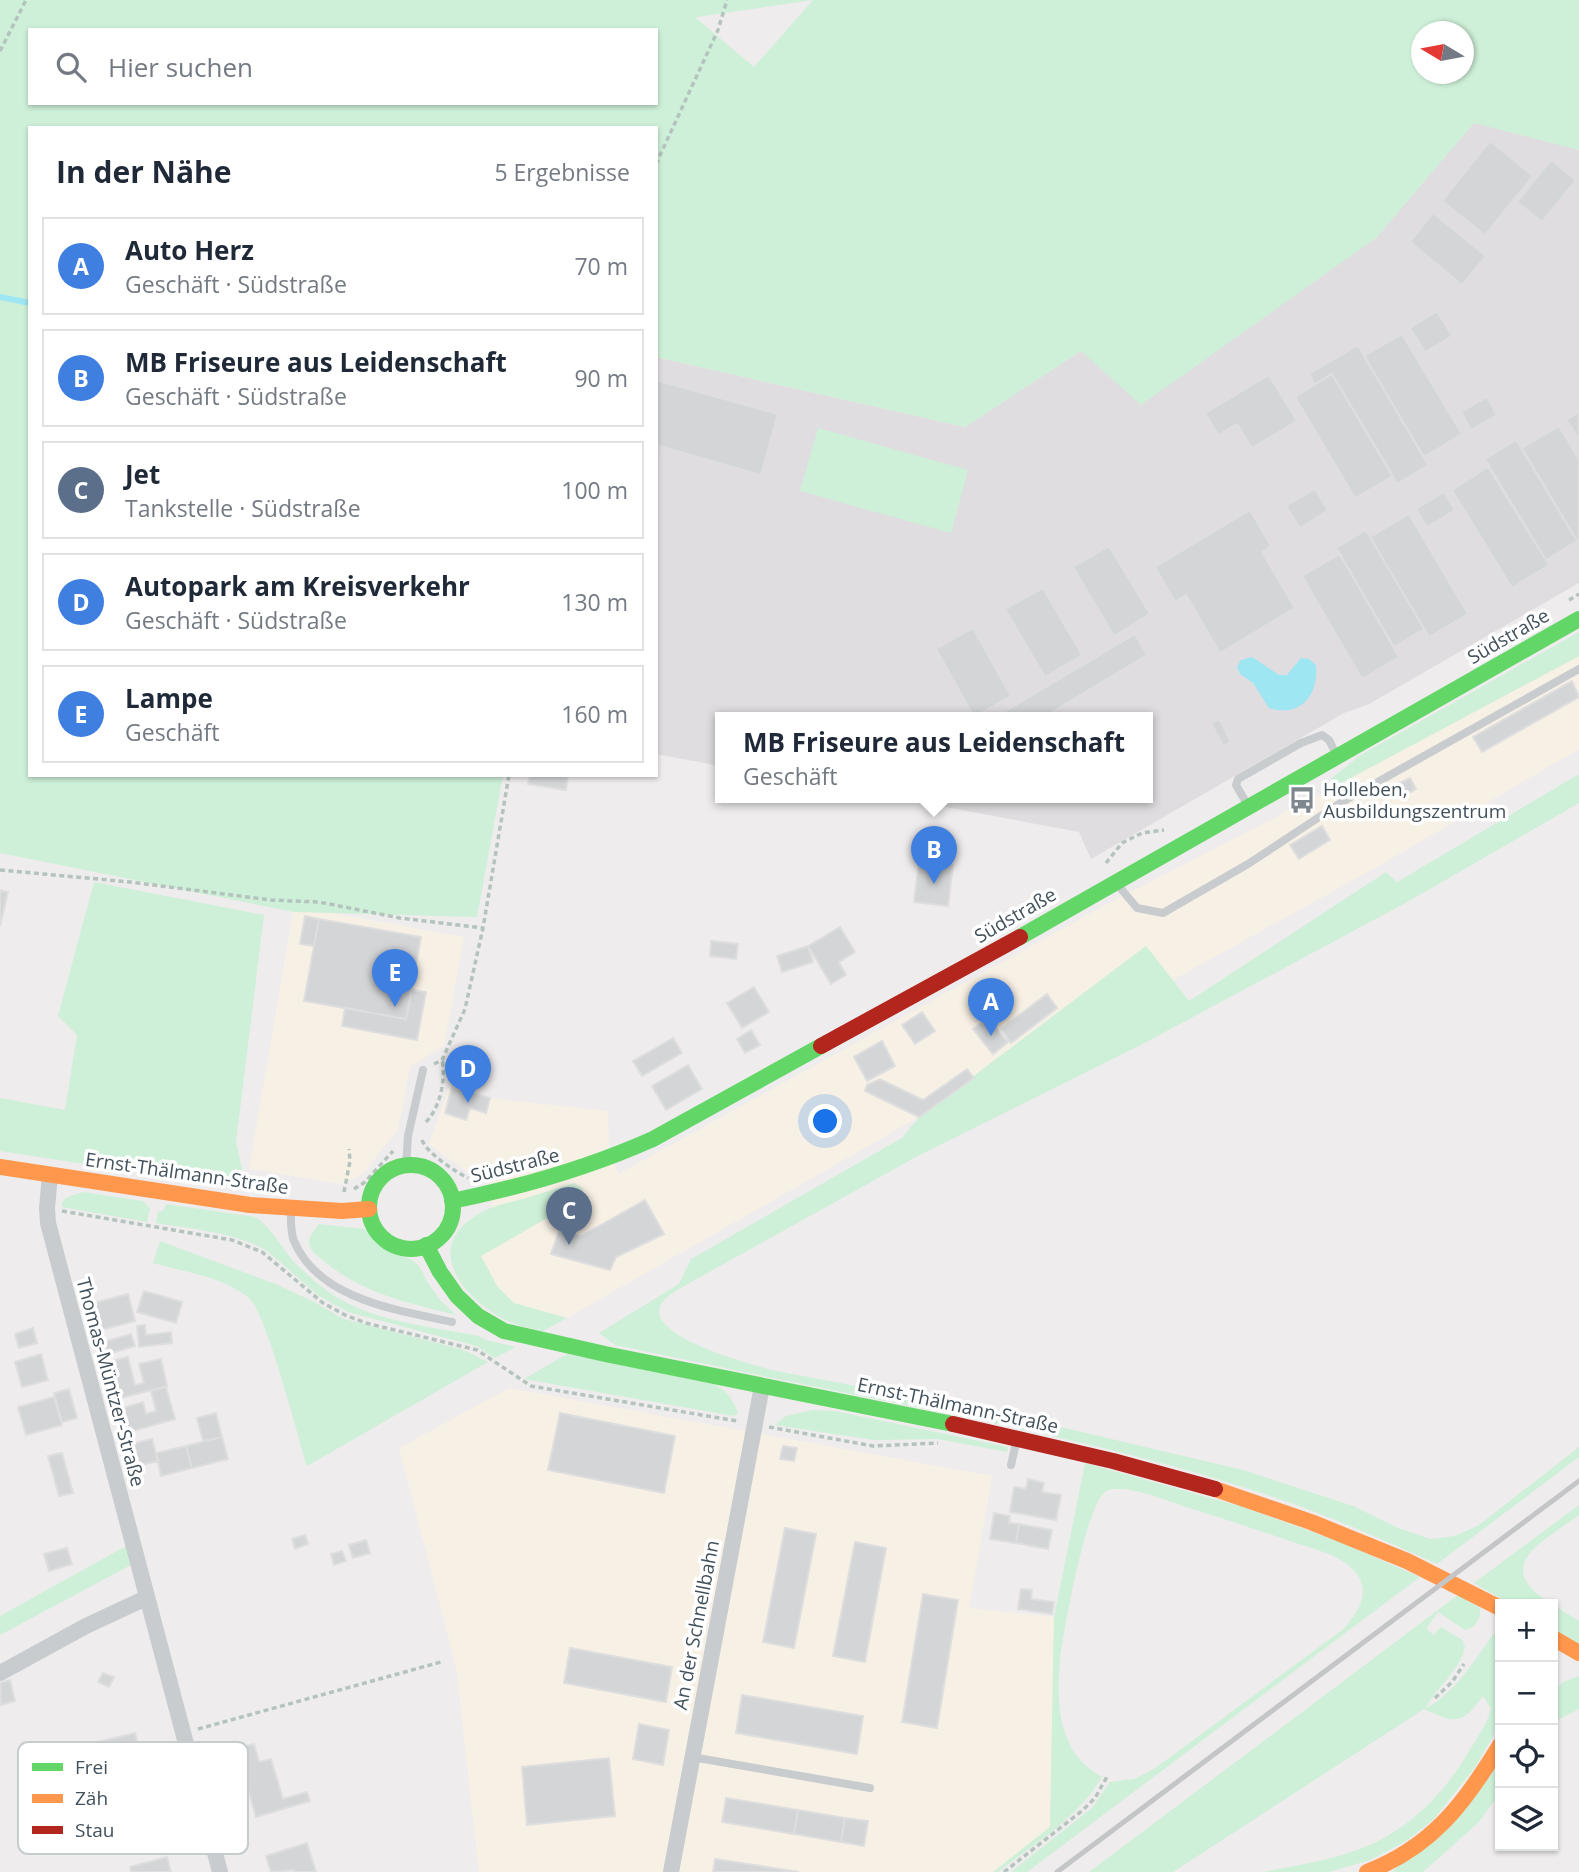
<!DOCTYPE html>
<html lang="de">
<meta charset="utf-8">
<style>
:root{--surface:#fff;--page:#f2f2f3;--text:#1f2937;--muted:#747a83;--line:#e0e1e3;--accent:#d93025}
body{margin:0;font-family:"Open Sans",sans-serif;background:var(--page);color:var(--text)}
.controls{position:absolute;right:21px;bottom:21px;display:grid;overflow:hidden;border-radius:0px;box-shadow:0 2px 5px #0004}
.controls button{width:63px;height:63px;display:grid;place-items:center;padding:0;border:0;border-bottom:2px solid var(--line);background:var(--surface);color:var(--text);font:35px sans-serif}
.compass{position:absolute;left:1411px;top:21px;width:63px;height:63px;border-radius:50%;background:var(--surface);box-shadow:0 2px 5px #0004;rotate:280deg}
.you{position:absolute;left:826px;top:1122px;width:24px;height:24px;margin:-18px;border:5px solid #fff;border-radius:50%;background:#1a73e8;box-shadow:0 0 0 10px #1a73e833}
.badge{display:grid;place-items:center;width:46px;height:46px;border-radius:50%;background:var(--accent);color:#fff;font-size:23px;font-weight:700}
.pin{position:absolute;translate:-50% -58px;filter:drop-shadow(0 2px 4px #0008)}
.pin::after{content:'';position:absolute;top:37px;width:24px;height:21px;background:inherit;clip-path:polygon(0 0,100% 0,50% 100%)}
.popup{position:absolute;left:715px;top:712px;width:438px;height:91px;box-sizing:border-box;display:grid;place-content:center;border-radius:0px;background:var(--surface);filter:drop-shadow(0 2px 5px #0005);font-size:23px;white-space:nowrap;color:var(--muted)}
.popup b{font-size:26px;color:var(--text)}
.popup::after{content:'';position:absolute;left:50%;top:100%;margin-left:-14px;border:14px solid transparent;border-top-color:var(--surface)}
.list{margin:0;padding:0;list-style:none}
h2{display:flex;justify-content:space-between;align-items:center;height:91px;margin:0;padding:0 28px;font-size:30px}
h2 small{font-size:23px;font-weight:400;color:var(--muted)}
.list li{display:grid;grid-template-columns:46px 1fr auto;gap:21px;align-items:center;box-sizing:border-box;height:98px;margin:0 14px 14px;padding:0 14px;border:2px solid var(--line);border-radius:0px}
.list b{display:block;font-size:26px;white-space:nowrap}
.list p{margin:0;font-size:23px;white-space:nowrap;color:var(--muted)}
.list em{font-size:23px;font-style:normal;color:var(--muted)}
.icon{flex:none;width:38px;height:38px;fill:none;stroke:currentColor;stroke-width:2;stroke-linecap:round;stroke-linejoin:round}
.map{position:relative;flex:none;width:1579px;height:1872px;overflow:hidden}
.search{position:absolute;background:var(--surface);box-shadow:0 2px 5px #0004;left:28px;top:28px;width:630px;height:77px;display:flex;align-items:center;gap:18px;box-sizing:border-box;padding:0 24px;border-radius:0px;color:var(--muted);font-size:26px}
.panel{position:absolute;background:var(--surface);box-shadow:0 2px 5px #0004;left:28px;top:126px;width:630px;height:651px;border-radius:0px}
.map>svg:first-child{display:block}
</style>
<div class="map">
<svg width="1579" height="1872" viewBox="0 0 1579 1872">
<rect width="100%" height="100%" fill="#eeecec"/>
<path fill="#f7f0e5" d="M1579 656V749L1382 864 1173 980 1146 946 919 1117 567 1318 514 1303 497 1286 481 1256 496 1226 487 1175 468 1173 429 1144 450 1085 497 1099 608 1111 609 1149 618 1174 1109 903 1334 787Z
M294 906 464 937 444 1046 410 1067 398 1129 364 1173 342 1184 249 1169Z
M509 1388 992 1476 969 1608 1054 1617 1050 1827 993 1872H479L456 1667 399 1448Z"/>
<path fill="#dfdddf" d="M1474 122 1579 150V583L1369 704 1344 713 1091 859 1079 832 897 798H1148V718H720V766L656 754V357L965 427 1081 351 1376 238Z"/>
<path fill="#cef0d8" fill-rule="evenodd" d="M0 0H1579V150L1474 123 1376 238 1141 405 1081 351 965 427 656 357V128H30V775H503L477 917 294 912 0 853ZM813 0 754 67 696 18 697 17ZM30 30H656V103H30ZM1422 32H1464V74H1422Z
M818 428 968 470 951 533 800 491Z
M1579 632V656L1334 787 1331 779 1359 756Z
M1579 774V803L1411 900 1137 1047 916 1157 677 1290C670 1295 660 1301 659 1310 656 1339 750 1364 771 1370L1014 1416 1243 1470 1353 1506 1396 1527 1430 1539 1455 1536 1479 1525 1579 1447V1457L1437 1564C1381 1539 1324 1513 1265 1494 1151 1456 1034 1431 916 1407 815 1387 715 1366 615 1345L599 1333 679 1284 691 1259 902 1138 919 1117 1146 946 1189 1001 1386 872 1397 882Z
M94 882 264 915 236 1142 242 1169 239 1185 162 1176 0 1151V1098L65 1110 77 1035 58 1016Z
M574 1183 582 1188 584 1197 481 1256 497 1286 514 1303 567 1318 543 1331C529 1328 515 1325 502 1318 462 1296 423 1248 477 1215 490 1206 507 1203 523 1199 540 1194 557 1188 574 1183Z
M82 1192 143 1201 150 1208 147 1222 62 1207V1203L66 1198Z
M166 1204 256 1217C272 1229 281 1247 294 1262 301 1269 310 1277 318 1284 362 1321 423 1325 479 1336L486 1340 516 1347 495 1358 476 1346 348 1312 319 1296 266 1250C233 1232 192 1229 156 1223L158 1212 163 1211Z
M319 1224 364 1229 389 1252 412 1260 419 1266 428 1283 440 1300 456 1315C406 1302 367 1295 326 1263 320 1257 310 1252 309 1243 309 1235 315 1230 319 1224Z
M160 1241 278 1285 314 1302 344 1319 464 1350 488 1362 307 1466C298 1437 266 1312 249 1298 224 1277 184 1272 153 1263Z
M567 1354 714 1384C727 1391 733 1399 738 1413L734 1416 524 1379Z
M813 1410 835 1411 1008 1447 1007 1452 938 1439 874 1440 775 1425 786 1416Z
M1085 1463 1243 1507 1340 1542 1420 1577 1027 1872H1011L1092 1808 1110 1782 1134 1779 1154 1769 1345 1628C1354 1615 1366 1602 1362 1585 1360 1576 1354 1570 1347 1564 1332 1553 1311 1548 1293 1542 1257 1530 1222 1518 1186 1507 1170 1502 1119 1481 1105 1492 1086 1505 1063 1633 1060 1660 1056 1705 1058 1753 1102 1777 1078 1818 1035 1843 998 1872H993L1050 1827 1054 1617Z
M1579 1505V1515C1543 1542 1489 1566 1552 1604H1510L1474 1583Z
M126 1546 131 1565 0 1635V1616Z
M1458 1595 1479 1607C1483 1617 1475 1629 1465 1630L1438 1612 1426 1629 1434 1635 1441 1627 1462 1640 1465 1647C1460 1671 1436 1687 1426 1708 1459 1691 1477 1654 1500 1626V1723L1476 1766 1433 1820 1406 1841 1370 1860 1329 1872H1264C1292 1866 1321 1862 1348 1853 1399 1838 1439 1801 1466 1756 1475 1741 1486 1726 1491 1709L1483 1696C1462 1725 1456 1724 1424 1709L1173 1872H1089Z
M1553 1605 1579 1621V1646L1553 1630Z
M1579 1676V1709L1559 1719 1553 1726V1692L1563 1682Z
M1500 1764V1793L1478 1823 1423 1872H1392Z"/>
<path fill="#9ee6f2" d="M1252 657 1279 675H1287L1301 658 1309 659 1316 665C1319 695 1300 718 1269 708L1253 683 1240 674 1237 667 1241 660Z"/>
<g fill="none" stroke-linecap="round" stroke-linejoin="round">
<path stroke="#9ee6f2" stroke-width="6" d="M0 297 30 303"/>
</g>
<path fill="#d4d5d7" stroke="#dededf" stroke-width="2" d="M1490 141 1533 176 1485 235 1442 201Z
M1551 160 1576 180 1542 222 1517 202Z
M1433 213 1486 256 1462 285 1410 242Z
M1437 311 1452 336 1425 352 1410 328Z
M1402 334 1462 434 1424 457 1364 356Z
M1358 345 1428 465 1397 484 1332 374 1315 384 1309 374Z
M1332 374 1393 476 1355 498 1295 397Z
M1269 375 1297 421 1252 448 1237 424 1218 435 1205 413Z
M656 380 778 414 761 475 656 445Z
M1487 397 1497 415 1471 430 1461 412Z
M1579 412V436L1578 437 1566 420Z
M1559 426 1579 460V544L1522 448Z
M1516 440 1577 541 1546 560 1485 459Z
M1488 467 1549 565 1512 588 1452 490Z
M1315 489 1328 510 1300 528 1286 506Z
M1444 492 1455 510 1427 527 1416 509Z
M1250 510 1271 546 1262 552 1295 608 1220 653 1186 595 1175 602 1155 567Z
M1409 514 1468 614 1429 637 1370 537Z
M1366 530 1424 629 1394 647 1336 548Z
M1109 546 1150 614 1114 636 1073 567Z
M1340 554 1399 657 1362 679 1302 576Z
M1043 588 1082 655 1045 677 1005 609Z
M973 628 1011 696 974 717 936 649Z
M1135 634 1147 655 1042 718H1001L999 715Z
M1572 681 1579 697 1482 752 1473 737Z
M1219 719 1231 742 1223 746 1211 723Z
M530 775H568L566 790 528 784Z
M1410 778 1416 789 1406 795 1400 783Z
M1322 826 1330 840 1299 859 1290 845Z
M919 861 953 865 948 906 914 902Z
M0 890 8 892 0 926Z
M305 916 319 919 314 946 300 944Z
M319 919 421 937 406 1019 304 1001Z
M840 927 855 952 839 962 846 975 831 984 808 946Z
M711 941 738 944 736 959 710 956Z
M808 946 813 962 782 972 777 956Z
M754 987 769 1012 742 1028 727 1003Z
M412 990 426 992 417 1040 342 1026 345 1008 406 1019Z
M1047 994 1057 1008 1011 1043 1001 1029Z
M922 1012 935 1031 915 1044 902 1025Z
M988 1018 1008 1042 993 1054 973 1029Z
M751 1030 760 1045 745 1053 737 1039Z
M673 1038 682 1053 642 1076 633 1061Z
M882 1041 895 1066 867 1081 854 1057Z
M688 1065 702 1089 666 1110 652 1086Z
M967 1069 974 1078 919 1117 865 1091 867 1085 880 1079 923 1100Z
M452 1087 490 1098 486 1113 470 1108 466 1120 445 1113Z
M645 1200 664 1234 616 1257 610 1270 551 1254 559 1231 581 1236Z
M144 1291 182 1302 176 1323 137 1312Z
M128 1294 135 1321 101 1330 94 1303Z
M145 1325 146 1335 171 1332 172 1343 139 1347 137 1326Z
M33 1328 37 1343 19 1348 15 1334Z
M131 1334 135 1346 108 1354 104 1342Z
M41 1354 48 1380 22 1387 15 1362Z
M128 1357 135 1385 144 1383 139 1364 161 1359 167 1386 117 1399 108 1362Z
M166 1387 175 1419 126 1433 120 1409 143 1402 146 1414 156 1411 151 1391Z
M69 1389 77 1418 62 1422 54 1393Z
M54 1397 62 1425 26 1435 18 1407Z
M216 1413 222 1437 203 1441 197 1418Z
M560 1413 675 1436 664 1493 548 1470Z
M222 1437 228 1459 192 1468 186 1446Z
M152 1439 158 1461 137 1466 132 1444Z
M186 1446 192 1468 161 1476 156 1453Z
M783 1446 797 1448 794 1461 780 1459Z
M62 1453 73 1493 59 1496 48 1456Z
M1028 1479 1044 1483 1042 1492 1061 1495 1056 1520 1010 1512 1014 1487 1026 1489Z
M994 1513 1010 1516 1009 1523 1019 1524 1016 1543 990 1539Z
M1019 1524 1052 1530 1048 1549 1016 1543Z
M785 1528 816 1534 794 1648 763 1642Z
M305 1535 308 1544 295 1549 292 1539Z
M366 1540 370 1553 353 1558 349 1545Z
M855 1542 886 1548 865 1662 833 1656Z
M67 1548 72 1564 49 1571 44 1554Z
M342 1551 346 1561 334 1565 331 1554Z
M1021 1589 1032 1590 1031 1599 1054 1602 1052 1614 1018 1609Z
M923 1594 958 1600 937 1728 902 1722Z
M570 1648 672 1667 666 1702 564 1683Z
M103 1673 114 1677 109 1687 98 1682Z
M10 1680 15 1701 1 1705 0 1683Z
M742 1695 863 1716 857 1754 736 1733Z
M639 1724 669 1730 663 1765 633 1759Z
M135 1733 142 1761 104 1770 98 1742Z
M254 1744 259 1762 271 1759 283 1799 307 1792 310 1801 256 1817 236 1749Z
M609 1758 615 1816 527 1825 522 1767Z
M77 1786 83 1807 65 1813 59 1791Z
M151 1796 160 1831 123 1841 114 1806Z
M726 1798 798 1810 794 1834 722 1822Z
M798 1810 845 1818 841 1842 794 1834Z
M845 1818 868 1821 864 1846 841 1842Z
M307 1843 316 1872H295L294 1870 271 1872 266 1856Z
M167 1857 171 1872H131L130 1867Z
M715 1859 799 1872H713Z"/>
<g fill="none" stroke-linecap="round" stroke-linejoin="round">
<path stroke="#b4c3bd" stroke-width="3.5" stroke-dasharray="5 3.5" stroke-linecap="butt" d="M0 51 26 0
M656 164 718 30 727 0
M1569 600 1579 594
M1106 863 1122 843 1142 833 1164 830
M0 870 130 882 271 900 319 902 400 918 483 928
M434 1064 442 1060 465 1009 483 928 509 775
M426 1122C440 1108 446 1080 442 1060
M422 1140C426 1152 455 1172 468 1178
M354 1189 365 1182 393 1151
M344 1192 350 1161 349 1149
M62 1211 232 1240 262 1252 323 1303 345 1315 366 1323 477 1350 531 1386 737 1421
M769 1427 873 1446 938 1443
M1435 1698 1452 1682 1464 1664
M198 1729 441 1662
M1004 1872 1083 1810 1095 1798 1108 1775"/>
<path stroke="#c8ccce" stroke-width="8" d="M1247 804 1236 785 1238 779 1301 743 1322 735 1329 740 1337 756
M1117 884 1137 908 1163 913 1248 864 1342 802 1579 669
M406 1166 408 1136 423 1070
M291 1209C291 1220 290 1231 294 1241 319 1300 398 1310 452 1322
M1011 1465 1017 1438
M692 1757 870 1788"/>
<path stroke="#c8ccce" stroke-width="16" d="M50 1175 47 1208 48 1223 220 1872
M0 1673 86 1626 146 1598
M671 1872 762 1386"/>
<path stroke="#63d668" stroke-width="16" d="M1020 937 1579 619
M369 1207a42 42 0 1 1 84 0a42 42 0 1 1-84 0Z
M452 1201C522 1187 588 1168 653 1139L821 1046
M426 1245 440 1272 457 1296 478 1316 504 1331 605 1354 953 1424"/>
<path stroke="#ff974d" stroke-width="16" d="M0 1167 250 1205 342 1211 369 1209
M1215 1489 1311 1522 1407 1561 1500 1608
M1553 1638 1579 1653
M1367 1872C1432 1847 1465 1803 1500 1745"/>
<path stroke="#b3261e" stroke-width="16" d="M821 1046 1020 937
M953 1424 1113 1461 1215 1489"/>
<path stroke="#c3c5c7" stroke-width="5" d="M1057 1872 1579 1481"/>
</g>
<defs>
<symbol id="bus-bare" viewBox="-9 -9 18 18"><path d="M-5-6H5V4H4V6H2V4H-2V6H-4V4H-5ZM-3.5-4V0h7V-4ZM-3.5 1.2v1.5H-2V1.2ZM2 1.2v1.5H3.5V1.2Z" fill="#7e878e" stroke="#fff" stroke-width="2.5" paint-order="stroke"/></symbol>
</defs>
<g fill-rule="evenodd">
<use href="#bus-bare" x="1283" y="781" width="38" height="38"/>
</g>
<g text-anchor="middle" stroke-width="7" stroke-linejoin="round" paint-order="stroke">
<g font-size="19" fill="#42515b" stroke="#fff">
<text transform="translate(1508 636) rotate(-30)" y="7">Südstraße</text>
<text transform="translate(1015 915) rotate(-30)" y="7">Südstraße</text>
<text transform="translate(515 1165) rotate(-14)" y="7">Südstraße</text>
<text transform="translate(187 1173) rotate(8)" y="7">Ernst-Thälmann-Straße</text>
<text transform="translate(111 1382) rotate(75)" y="7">Thomas-Müntzer-Straße</text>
<text transform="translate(958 1405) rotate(12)" y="7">Ernst-Thälmann-Straße</text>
<text transform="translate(696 1625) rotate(-79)" y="7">An der Schnellbahn</text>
</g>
<g font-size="19" fill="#42515b" stroke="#fff" text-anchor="start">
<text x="1323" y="796">Holleben,<tspan x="1323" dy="22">Ausbildungszentrum</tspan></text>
</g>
</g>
<rect x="18" y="1742" width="230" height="112" rx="10" fill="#fff" stroke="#c6cbce" stroke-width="2"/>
<rect x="32" y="1763" width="31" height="8" fill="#63d668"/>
<rect x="32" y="1794" width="31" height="9" fill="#ff974d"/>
<rect x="32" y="1826" width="31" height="8" fill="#b3261e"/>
<g font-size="19" fill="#42515b">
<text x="75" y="1774">Frei</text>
<text x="75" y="1805">Zäh</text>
<text x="75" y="1837">Stau</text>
</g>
</svg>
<div class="controls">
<button>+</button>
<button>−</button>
<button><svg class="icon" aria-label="locate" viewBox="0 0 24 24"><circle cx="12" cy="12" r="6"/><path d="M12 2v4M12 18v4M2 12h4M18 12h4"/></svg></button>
<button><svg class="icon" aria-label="layers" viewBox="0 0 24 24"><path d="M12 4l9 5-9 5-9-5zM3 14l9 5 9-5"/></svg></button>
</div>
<svg class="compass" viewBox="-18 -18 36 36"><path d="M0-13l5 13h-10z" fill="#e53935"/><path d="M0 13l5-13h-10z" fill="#747a83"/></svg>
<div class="you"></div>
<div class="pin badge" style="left:991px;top:1036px;background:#3f7fe0">A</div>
<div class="pin badge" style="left:934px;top:884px;background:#3f7fe0">B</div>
<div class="popup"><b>MB Friseure aus Leidenschaft</b>Geschäft</div>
<div class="pin badge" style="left:569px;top:1245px;background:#5c6f8a">C</div>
<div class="pin badge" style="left:468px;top:1103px;background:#3f7fe0">D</div>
<div class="pin badge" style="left:395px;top:1007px;background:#3f7fe0">E</div>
<div class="search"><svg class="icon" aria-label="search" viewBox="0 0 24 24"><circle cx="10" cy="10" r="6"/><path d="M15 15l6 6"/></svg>Hier suchen</div>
<section class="panel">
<h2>In der Nähe<small>5 Ergebnisse</small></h2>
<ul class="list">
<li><span class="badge" style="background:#3f7fe0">A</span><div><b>Auto Herz</b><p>Geschäft · Südstraße</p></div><em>70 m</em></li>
<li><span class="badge" style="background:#3f7fe0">B</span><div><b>MB Friseure aus Leidenschaft</b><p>Geschäft · Südstraße</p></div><em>90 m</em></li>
<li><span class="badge" style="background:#5c6f8a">C</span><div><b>Jet</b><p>Tankstelle · Südstraße</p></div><em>100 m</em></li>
<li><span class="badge" style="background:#3f7fe0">D</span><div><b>Autopark am Kreisverkehr</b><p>Geschäft · Südstraße</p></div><em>130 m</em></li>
<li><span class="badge" style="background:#3f7fe0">E</span><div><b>Lampe</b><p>Geschäft</p></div><em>160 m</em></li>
</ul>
</section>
</div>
